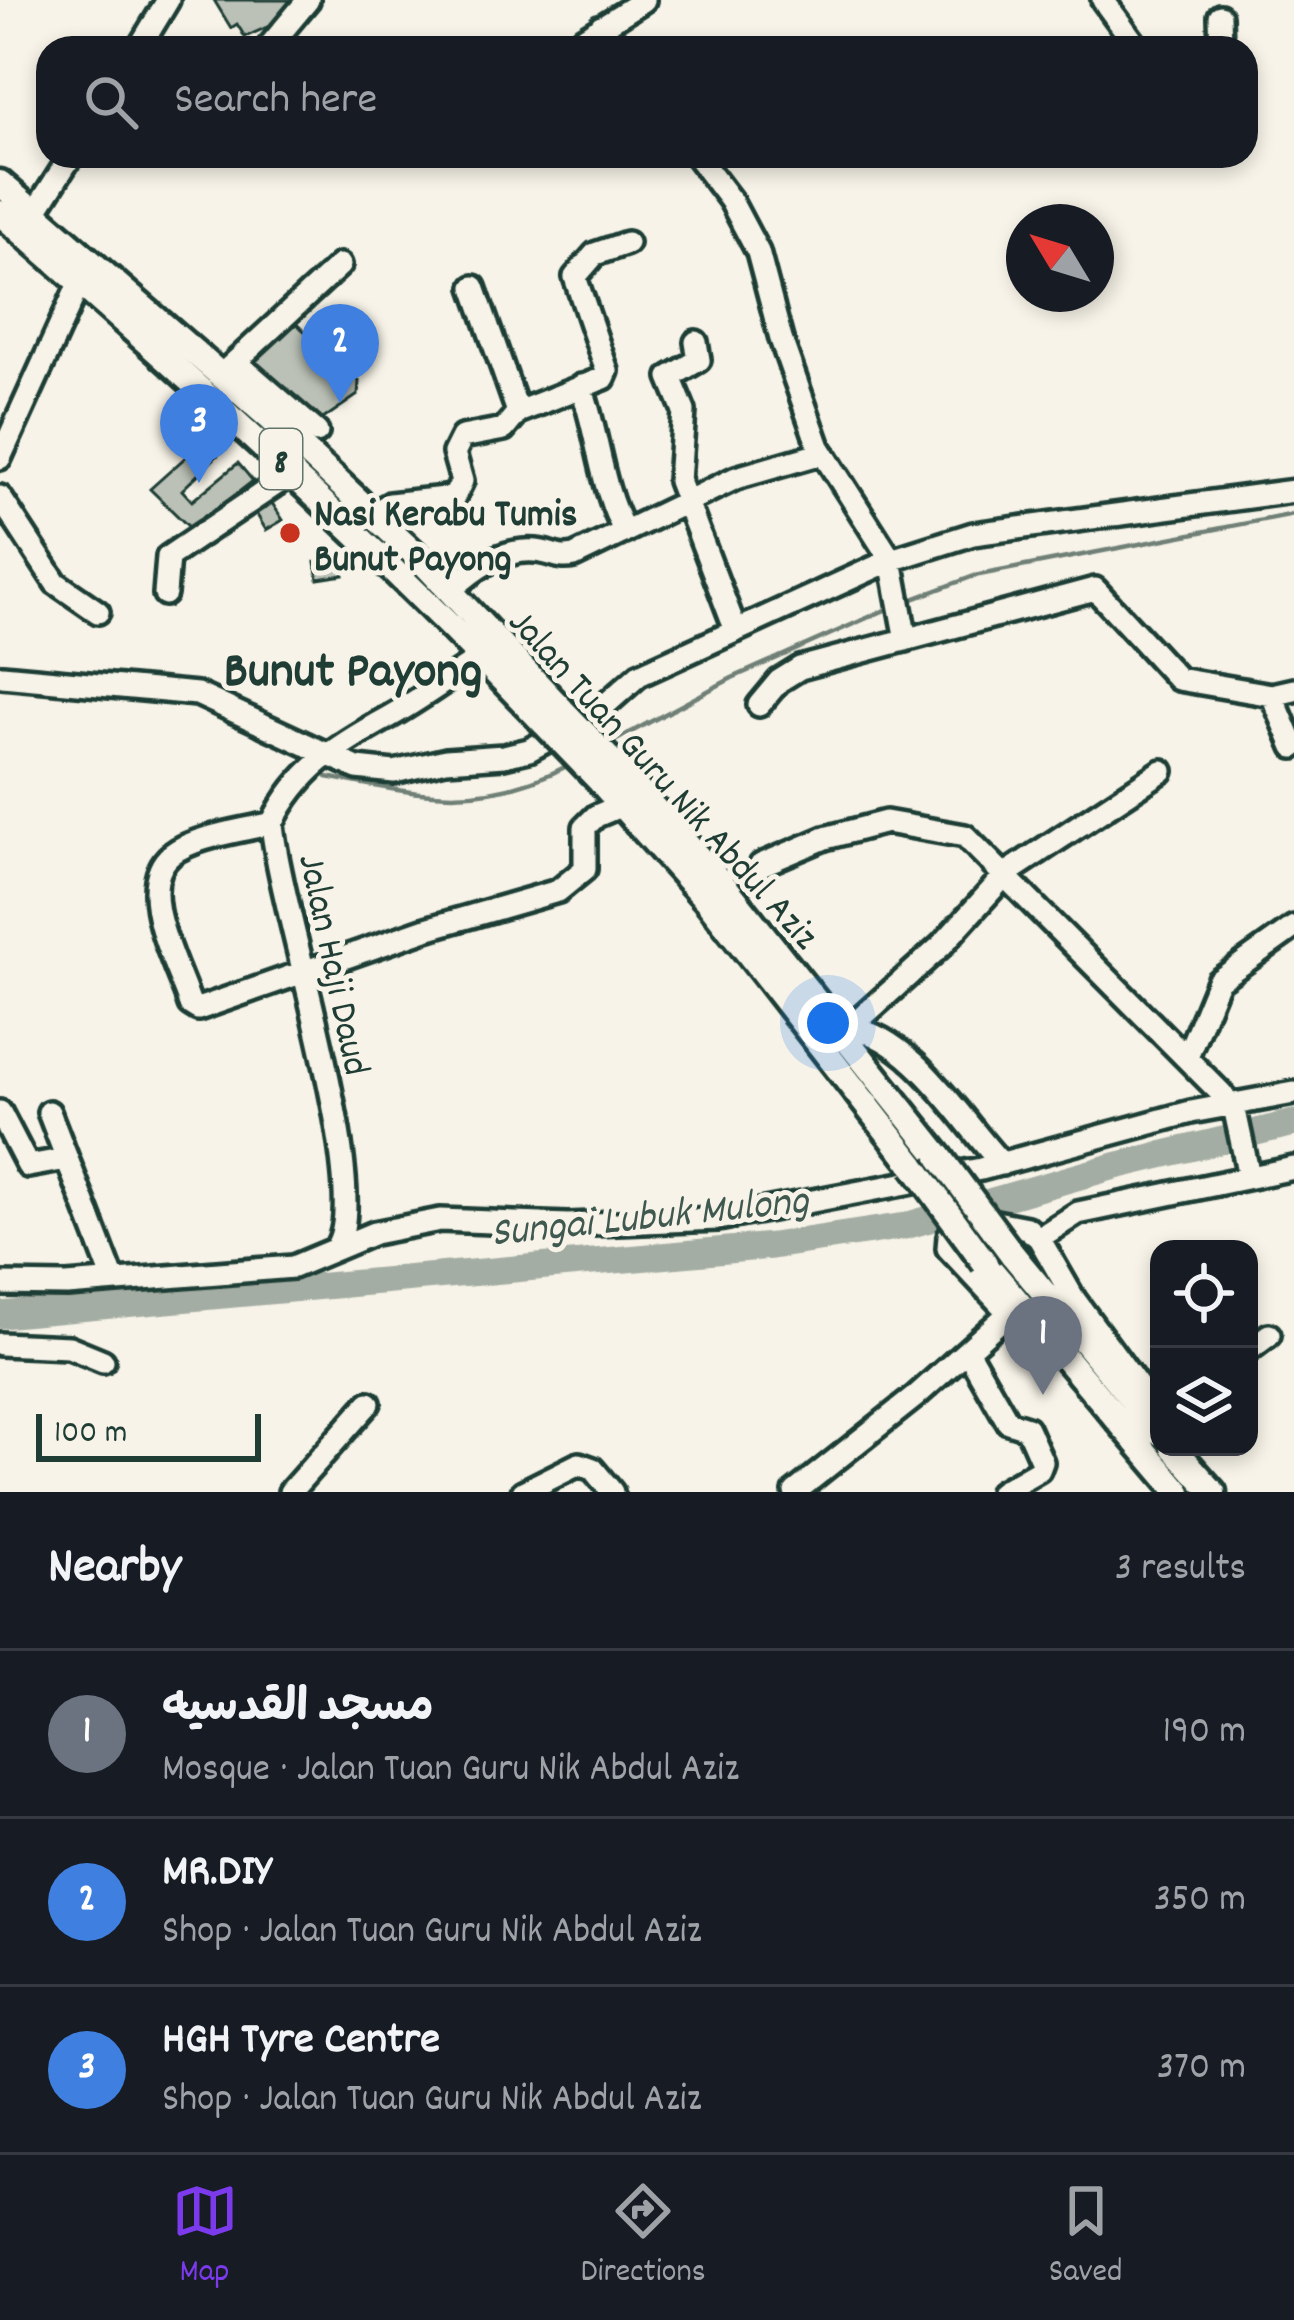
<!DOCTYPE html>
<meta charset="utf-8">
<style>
:root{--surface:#171b24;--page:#242831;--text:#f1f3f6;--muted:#9ea1a6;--line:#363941;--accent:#7c3aed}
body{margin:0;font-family:Dekko,"Playpen Sans Arabic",sans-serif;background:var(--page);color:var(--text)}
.controls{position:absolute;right:36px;bottom:36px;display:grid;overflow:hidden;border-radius:24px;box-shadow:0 6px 18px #0003}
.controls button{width:108px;height:108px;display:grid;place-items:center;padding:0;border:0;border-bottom:3px solid var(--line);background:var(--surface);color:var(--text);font:60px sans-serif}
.compass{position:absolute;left:1006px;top:204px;width:108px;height:108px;border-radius:50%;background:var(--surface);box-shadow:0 6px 18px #0003;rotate:308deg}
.scale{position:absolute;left:36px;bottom:30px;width:225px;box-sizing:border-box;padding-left:12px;border:6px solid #1f3d34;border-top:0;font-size:33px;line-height:42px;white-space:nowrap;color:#1f3d34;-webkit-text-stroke:9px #f7f3e8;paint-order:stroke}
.you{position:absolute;left:828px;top:1023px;width:42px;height:42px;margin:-30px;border:9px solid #fff;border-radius:50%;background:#1a73e8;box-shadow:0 0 0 18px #1a73e833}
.badge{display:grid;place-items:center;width:78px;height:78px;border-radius:50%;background:var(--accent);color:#fff;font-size:39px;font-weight:700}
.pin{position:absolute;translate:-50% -99px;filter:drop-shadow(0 3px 6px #0008)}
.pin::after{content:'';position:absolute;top:63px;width:42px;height:36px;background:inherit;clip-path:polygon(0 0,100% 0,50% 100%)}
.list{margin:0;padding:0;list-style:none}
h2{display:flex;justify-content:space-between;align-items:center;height:156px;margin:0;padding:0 48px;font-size:51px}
h2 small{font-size:39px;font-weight:400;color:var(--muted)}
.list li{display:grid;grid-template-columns:78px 1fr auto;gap:36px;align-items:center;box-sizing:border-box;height:168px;padding:0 48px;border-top:3px solid var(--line)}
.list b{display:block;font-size:45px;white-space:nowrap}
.list p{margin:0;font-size:39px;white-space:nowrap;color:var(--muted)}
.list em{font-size:39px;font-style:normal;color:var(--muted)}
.icon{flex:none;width:66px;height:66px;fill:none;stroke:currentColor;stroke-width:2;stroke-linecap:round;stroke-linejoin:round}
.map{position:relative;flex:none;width:1294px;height:1492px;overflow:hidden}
.search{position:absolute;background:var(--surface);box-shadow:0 6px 18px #0003;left:36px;right:36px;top:36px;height:132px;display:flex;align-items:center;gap:30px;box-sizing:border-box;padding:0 42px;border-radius:36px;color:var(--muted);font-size:45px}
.sheet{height:660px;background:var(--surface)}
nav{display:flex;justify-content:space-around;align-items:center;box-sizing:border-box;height:168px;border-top:3px solid var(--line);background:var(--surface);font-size:33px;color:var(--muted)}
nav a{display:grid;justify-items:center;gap:6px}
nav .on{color:var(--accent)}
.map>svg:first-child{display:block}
</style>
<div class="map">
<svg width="1294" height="1492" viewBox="0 0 1294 1492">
<rect width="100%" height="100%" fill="#f7f3e8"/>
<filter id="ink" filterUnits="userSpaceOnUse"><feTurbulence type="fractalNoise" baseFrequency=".00833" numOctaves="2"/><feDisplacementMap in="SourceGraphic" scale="24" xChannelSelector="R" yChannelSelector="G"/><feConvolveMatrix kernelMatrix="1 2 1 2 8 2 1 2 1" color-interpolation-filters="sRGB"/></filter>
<g filter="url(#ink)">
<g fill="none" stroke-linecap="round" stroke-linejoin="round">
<path stroke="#6f8077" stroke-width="4.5" d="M905 602 974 576 1294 514
M607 745 732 678 894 606
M327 777C419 795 483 811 571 764"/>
<path stroke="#a4ada3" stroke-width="27" d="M0 1315 772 1246 905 1226 1115 1166 1294 1123"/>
</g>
<path fill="#bbc1b6" stroke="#1f3d34" stroke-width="3" d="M214 0H304L289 17 245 37 237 24 231 28Z
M290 318 359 381 358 395 323 419 310 420 245 360Z
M207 438 221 452 182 490 192 501 238 463 253 481 191 529 150 489Z
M270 500 283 520 266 530 254 510Z
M336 549 344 575 318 579 315 562 322 561 320 551Z"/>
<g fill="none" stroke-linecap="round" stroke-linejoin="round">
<defs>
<path id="minor" d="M1103 0 1138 48
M1220 16 1221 48
M601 26 617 48
M139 48 168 0
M268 48 308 0
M568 48 644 0
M697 156 731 201 758 252 781 339 819 447 891 560 906 640
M34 214 71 156
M474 287 518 412
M696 342 699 360 670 377 684 411 679 481 736 631
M236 362 317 432
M220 376 340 265
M581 386C599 436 600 486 625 532
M0 458 79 284
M0 497 56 583 98 612
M372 514 390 504 454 497 462 481 454 453 462 437 504 429 518 412 604 378 607 371 575 277 595 254 627 243
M450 591C473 569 502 548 536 551 551 552 559 560 574 556L736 478 823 453
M165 594 168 557 294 472
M2 676 197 694 357 768 394 772 446 760 504 756 529 750 595 714 639 675 891 560 973 534 1294 491
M1272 695 1294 747
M759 705 779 681 800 668 1095 589 1178 679 1272 695 1294 690
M272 823C243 831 195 836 172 854 132 886 178 966 190 1004L198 1009 426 929 558 891 585 869V827L596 816 622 805
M761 865 825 838 886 822 965 836 1221 1093 1235 1111 1249 1176
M851 1028C913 1038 961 1121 1002 1164
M842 1035 941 946 1007 873 1162 771
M1188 1054 1218 981 1294 927
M0 1112 28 1166 67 1159
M49 1112 114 1281
M1039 1238 1078 1213 1294 1168
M337 1246C373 1187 279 907 272 823 299 769 336 746 387 718 420 700 450 677 482 657
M0 1284 67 1285 293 1267 374 1233 440 1220 568 1225 718 1219 981 1169 1191 1112 1294 1093
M1009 1313 948 1248 949 1236 996 1222 1027 1228 1039 1238 1074 1299 1159 1415
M0 1344 69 1347 103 1361
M1249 1350 1269 1335
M968 1352 1008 1422 1027 1428 1042 1462 1039 1470 1001 1492
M290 1492 369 1403
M523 1492 579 1464 593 1469 612 1492
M795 1492 916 1396 1018 1305"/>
<path id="major" d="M0 183 271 419 419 558 562 710
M0 213C189 377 373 542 545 724
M616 766 726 888 940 1157
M600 781 709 903 914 1166
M1012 1254 1159 1432
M985 1263 1179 1492
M1173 1447 1213 1492"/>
</defs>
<use href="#minor" stroke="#1f3d34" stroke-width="30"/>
<use href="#major" stroke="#1f3d34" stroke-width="33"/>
<use href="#minor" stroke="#f7f3e8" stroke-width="21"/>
<use href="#major" stroke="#f7f3e8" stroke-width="24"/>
<defs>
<path id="major-bridge" d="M562 710 616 766
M545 724 600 781
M940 1157 1012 1254
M914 1166 985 1263"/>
</defs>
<use href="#major-bridge" stroke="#1f3d34" stroke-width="33" stroke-linecap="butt"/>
<use href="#major-bridge" stroke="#f7f3e8" stroke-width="24"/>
</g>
</g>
<circle fill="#c8321e" stroke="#f7f3e8" stroke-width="4.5" cx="290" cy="533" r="12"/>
<g text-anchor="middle" stroke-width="10" stroke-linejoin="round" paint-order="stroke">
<rect fill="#f7f3e8" stroke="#60746a" stroke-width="3" x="260" y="429" width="42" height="60" rx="9"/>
<g font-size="36" font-weight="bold" fill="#1f3d34">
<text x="281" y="472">8</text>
</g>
<g font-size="39" font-weight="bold" fill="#1f3d34" stroke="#f7f3e8" text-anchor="start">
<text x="314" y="525">Nasi Kerabu Tumis<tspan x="314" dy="45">Bunut Payong</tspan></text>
</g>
<g font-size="39" fill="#1f3d34" stroke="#f7f3e8">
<text transform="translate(666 777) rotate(48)" y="14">Jalan Tuan Guru Nik Abdul Aziz</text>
<text transform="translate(337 964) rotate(78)" y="14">Jalan Haji Daud</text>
</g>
<g font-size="42" font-style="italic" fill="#405950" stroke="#f7f3e8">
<text transform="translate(649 1213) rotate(-6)" y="15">Sungai Lubuk Mulong</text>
</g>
<g font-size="51" font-weight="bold" fill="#1f3d34" stroke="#f7f3e8">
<text x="353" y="685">Bunut Payong</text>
</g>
</g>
</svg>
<div class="controls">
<button><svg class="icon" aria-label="locate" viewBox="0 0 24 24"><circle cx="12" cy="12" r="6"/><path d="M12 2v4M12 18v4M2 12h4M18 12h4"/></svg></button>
<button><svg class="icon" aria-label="layers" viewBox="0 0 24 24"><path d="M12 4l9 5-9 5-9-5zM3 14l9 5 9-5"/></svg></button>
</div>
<svg class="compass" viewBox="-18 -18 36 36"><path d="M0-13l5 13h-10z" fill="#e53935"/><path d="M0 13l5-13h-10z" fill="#9ea1a6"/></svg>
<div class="scale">100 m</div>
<div class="you"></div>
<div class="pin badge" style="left:1043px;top:1395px;background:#6b7280">1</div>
<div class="pin badge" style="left:340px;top:403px;background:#3f7fe0">2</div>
<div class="pin badge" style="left:199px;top:483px;background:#3f7fe0">3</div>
<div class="search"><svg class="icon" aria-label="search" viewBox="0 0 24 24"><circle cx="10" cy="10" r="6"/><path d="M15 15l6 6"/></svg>Search here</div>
</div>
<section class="sheet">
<h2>Nearby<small>3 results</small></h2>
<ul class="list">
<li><span class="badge" style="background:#6b7280">1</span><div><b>مسجد القدسيه</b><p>Mosque · Jalan Tuan Guru Nik Abdul Aziz</p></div><em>190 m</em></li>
<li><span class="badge" style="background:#3f7fe0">2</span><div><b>MR.DIY</b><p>Shop · Jalan Tuan Guru Nik Abdul Aziz</p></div><em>350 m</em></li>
<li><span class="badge" style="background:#3f7fe0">3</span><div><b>HGH Tyre Centre</b><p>Shop · Jalan Tuan Guru Nik Abdul Aziz</p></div><em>370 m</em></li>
</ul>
</section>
<nav>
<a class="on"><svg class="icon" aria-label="map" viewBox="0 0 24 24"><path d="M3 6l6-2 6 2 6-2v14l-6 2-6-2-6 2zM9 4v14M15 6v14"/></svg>Map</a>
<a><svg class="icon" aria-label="directions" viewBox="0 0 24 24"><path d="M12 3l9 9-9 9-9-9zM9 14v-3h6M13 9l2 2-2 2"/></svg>Directions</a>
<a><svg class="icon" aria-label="saved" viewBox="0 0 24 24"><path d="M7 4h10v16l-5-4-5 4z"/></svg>Saved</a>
</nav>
